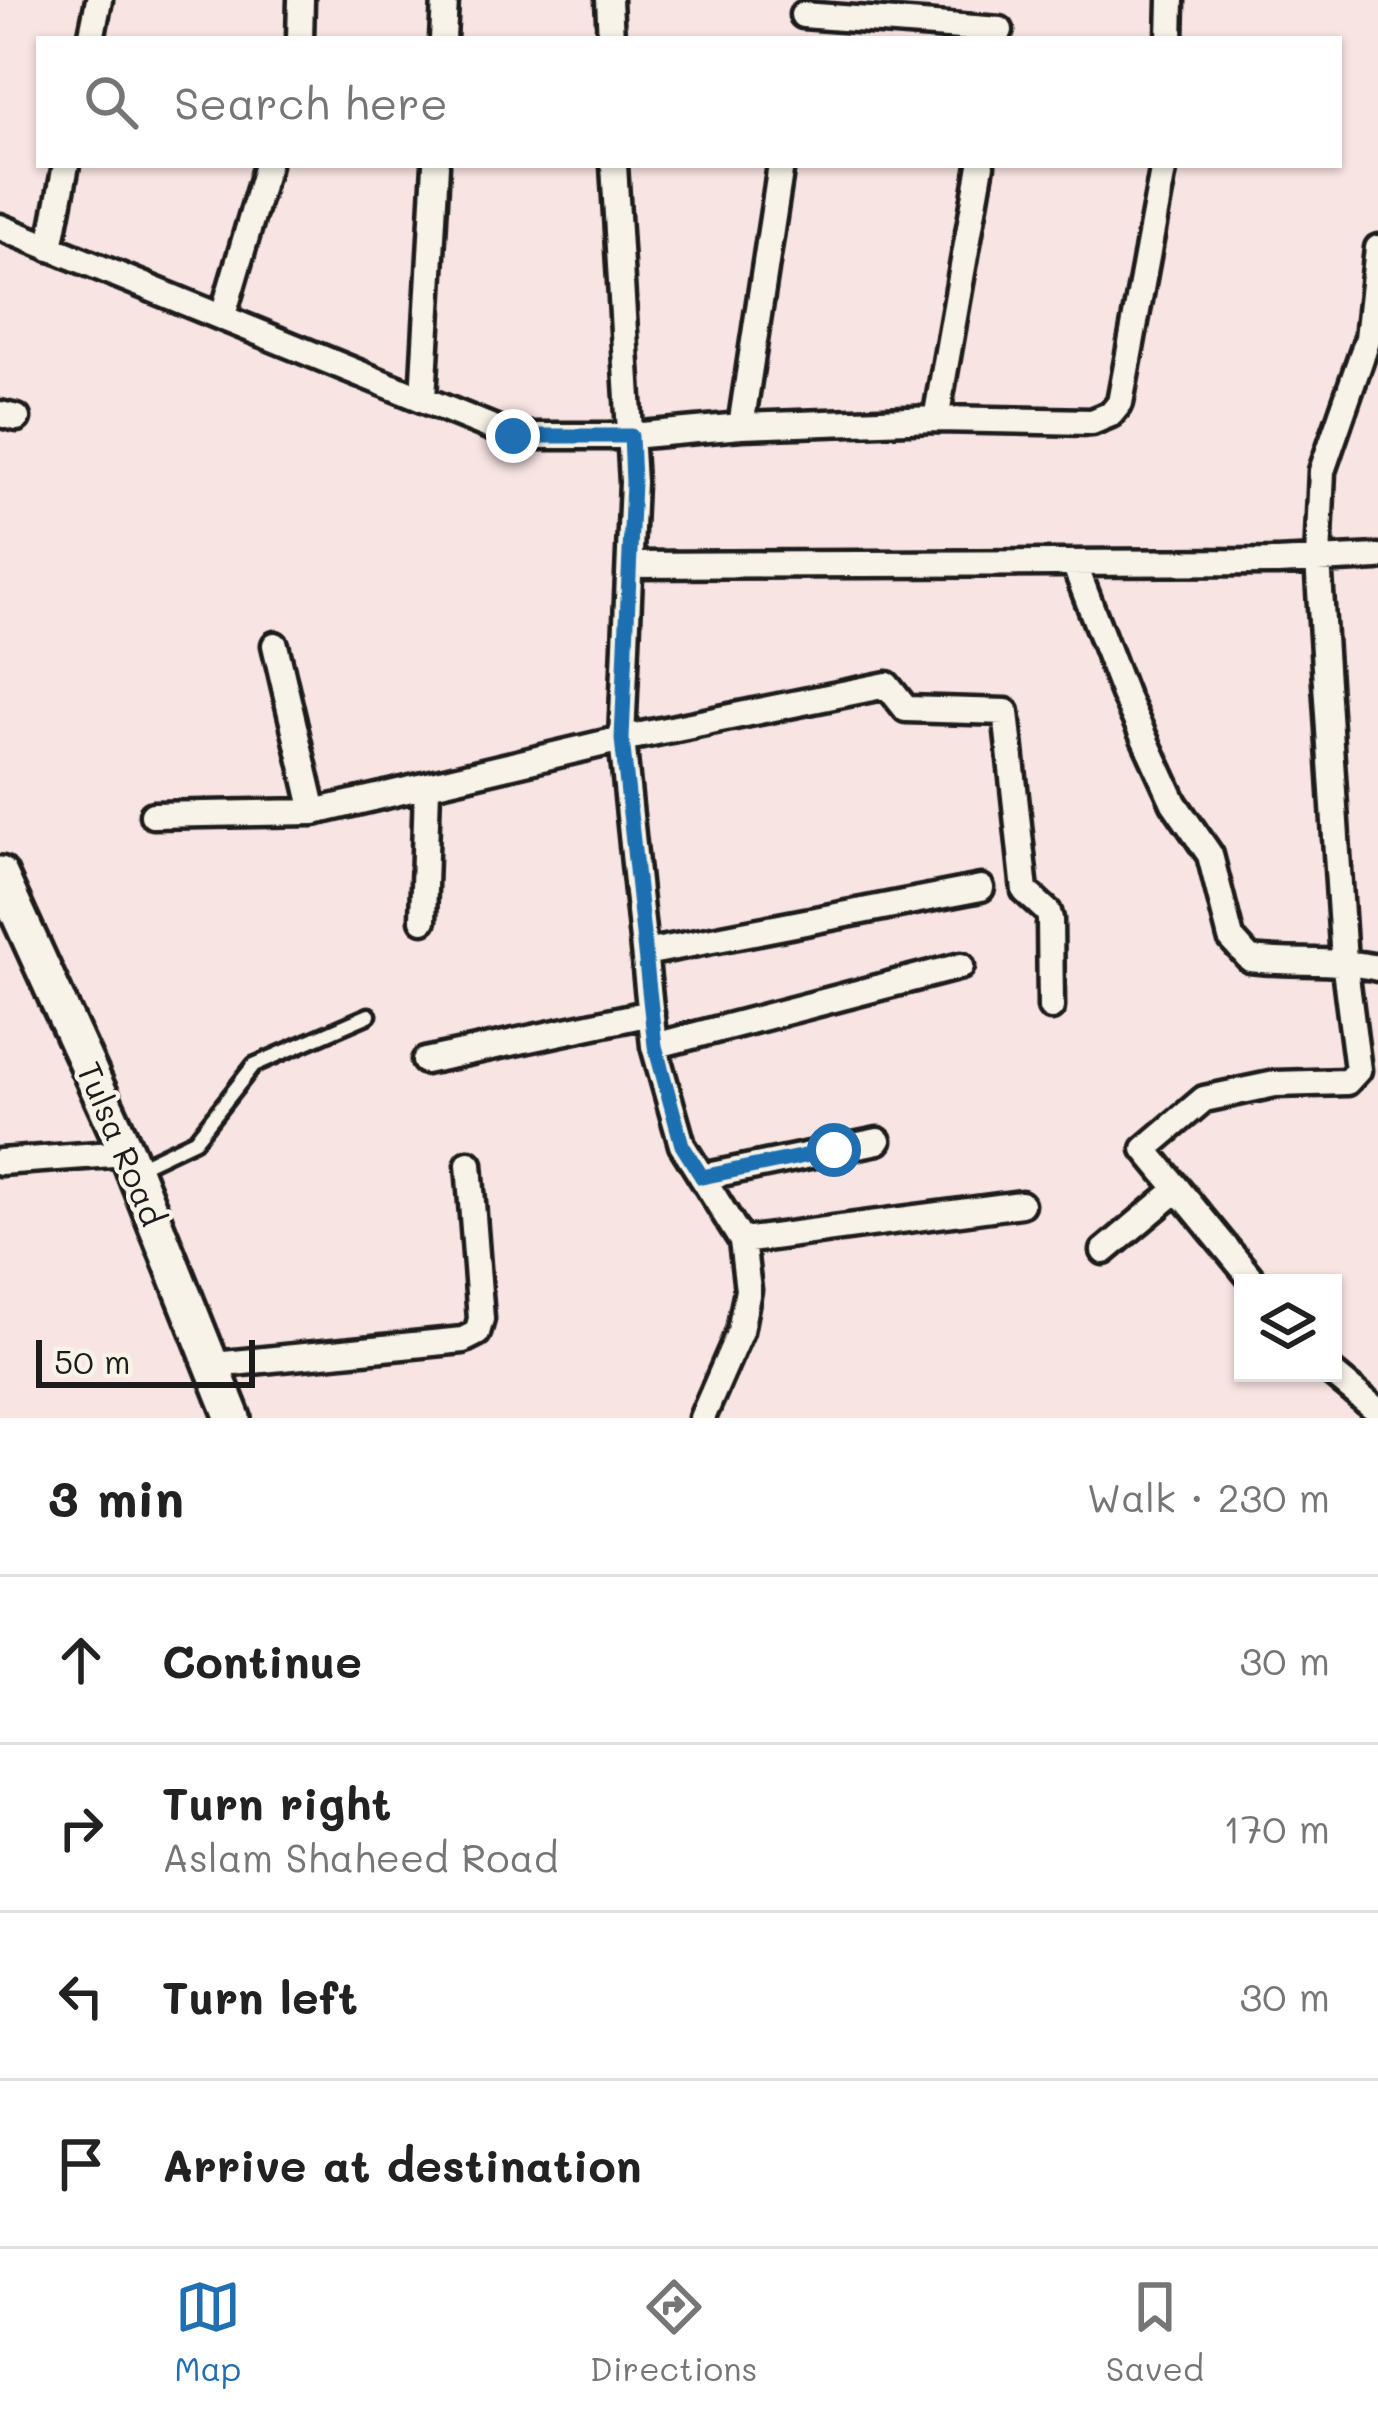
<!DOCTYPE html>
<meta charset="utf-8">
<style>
:root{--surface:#fff;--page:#f6f6f6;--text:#222;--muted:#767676;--line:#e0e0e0;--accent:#1f6fb2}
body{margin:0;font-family:Mali,sans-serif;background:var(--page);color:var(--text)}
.controls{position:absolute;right:36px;bottom:36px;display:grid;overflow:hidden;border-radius:0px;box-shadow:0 3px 9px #0004}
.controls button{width:108px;height:108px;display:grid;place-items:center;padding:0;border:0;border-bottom:3px solid var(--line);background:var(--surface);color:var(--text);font:60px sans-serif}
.scale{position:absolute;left:36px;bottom:30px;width:219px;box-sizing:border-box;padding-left:12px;border:6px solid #1c1c1c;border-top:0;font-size:33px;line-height:42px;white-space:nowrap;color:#1c1c1c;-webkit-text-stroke:9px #f7f3e8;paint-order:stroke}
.stop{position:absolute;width:36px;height:36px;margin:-27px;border:9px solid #1f6fb2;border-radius:50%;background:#fff}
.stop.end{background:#1f6fb2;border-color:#fff;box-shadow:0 3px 12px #0008}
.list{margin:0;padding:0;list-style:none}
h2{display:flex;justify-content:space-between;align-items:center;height:156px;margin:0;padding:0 48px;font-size:51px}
h2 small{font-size:39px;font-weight:400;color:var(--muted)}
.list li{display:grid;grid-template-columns:78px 1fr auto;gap:36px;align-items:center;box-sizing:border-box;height:168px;padding:0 48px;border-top:3px solid var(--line)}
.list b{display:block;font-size:45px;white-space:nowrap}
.list p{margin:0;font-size:39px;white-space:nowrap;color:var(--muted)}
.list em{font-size:39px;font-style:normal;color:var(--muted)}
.icon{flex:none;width:66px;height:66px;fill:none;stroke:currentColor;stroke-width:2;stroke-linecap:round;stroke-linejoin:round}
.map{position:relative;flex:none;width:1378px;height:1418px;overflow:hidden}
.search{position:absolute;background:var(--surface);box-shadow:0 3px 9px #0004;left:36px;right:36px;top:36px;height:132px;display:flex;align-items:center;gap:30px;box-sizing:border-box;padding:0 42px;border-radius:0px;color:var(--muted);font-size:45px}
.sheet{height:828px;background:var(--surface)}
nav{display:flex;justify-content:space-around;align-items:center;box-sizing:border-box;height:168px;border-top:3px solid var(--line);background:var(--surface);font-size:33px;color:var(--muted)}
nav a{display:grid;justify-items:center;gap:6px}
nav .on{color:var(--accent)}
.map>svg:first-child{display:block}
</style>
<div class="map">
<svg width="1378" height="1418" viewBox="0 0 1378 1418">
<rect width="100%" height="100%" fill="#f8e4e2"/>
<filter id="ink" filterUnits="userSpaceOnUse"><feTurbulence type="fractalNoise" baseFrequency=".00833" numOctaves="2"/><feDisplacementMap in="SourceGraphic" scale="24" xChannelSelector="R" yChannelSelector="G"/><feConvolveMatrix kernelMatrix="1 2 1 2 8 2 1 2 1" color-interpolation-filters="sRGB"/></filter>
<g filter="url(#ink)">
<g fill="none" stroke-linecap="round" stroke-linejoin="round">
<defs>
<path id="service" d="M136 1168 195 1140 254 1065 369 1015"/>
<path id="minor" d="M609 0 611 39
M803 15 1000 30
M91 39 99 0
M300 39 301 0
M443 39 445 0
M1170 39 1171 0
M614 165 633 482 622 739 654 1046 682 1145 742 1241 748 1290 740 1331 702 1418
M0 227 513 436H631L741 426 936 419 1092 422 1111 414 1120 403 1164 165
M50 248 66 165
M223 315 267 165
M423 398 436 165
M0 414 17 418
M936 419 981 165
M741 426 781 165
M1074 563 1124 694 1174 803 1210 855 1231 938 1250 959C1293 964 1336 959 1378 968
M630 565 1277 562 1378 557
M275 645 314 812
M153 815 314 812 622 739 887 685 906 709 1006 712 1025 891 1048 912 1050 919 1051 1007
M423 920 427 787
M645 953 981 888
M654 1046 961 966
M425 1061 651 1013
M0 1162 127 1153
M702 1177 878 1141
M742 1241 1021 1204
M1104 1251 1178 1189
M1255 1283 1145 1149 1204 1099 1275 1084 1347 1082 1358 1070 1344 961 1318 560 1322 471 1368 338 1378 248
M214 1365 463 1340 477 1333 481 1319 469 1164
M1332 1373 1378 1411"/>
<path id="secondary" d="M0 874 127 1153 233 1418"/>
</defs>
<use href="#service" stroke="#1c1c1c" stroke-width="21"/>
<use href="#minor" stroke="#1c1c1c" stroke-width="33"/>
<use href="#secondary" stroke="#1c1c1c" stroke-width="42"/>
<use href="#service" stroke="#f7f3e8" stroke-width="12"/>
<use href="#minor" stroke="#f7f3e8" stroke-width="24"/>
<use href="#secondary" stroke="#f7f3e8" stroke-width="33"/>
</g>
</g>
<g fill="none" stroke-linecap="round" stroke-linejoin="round" filter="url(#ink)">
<path stroke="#1f6fb2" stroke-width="15" d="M513 436H631L633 482 622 739 655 1046 682 1145 702 1177 834 1150"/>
</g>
<g text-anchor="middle" stroke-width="9" stroke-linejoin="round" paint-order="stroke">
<g font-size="33" fill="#1c1c1c" stroke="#f7f3e8">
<text transform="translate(121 1144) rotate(67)" y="12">Tulsa Road</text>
</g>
</g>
</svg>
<div class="controls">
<button><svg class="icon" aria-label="layers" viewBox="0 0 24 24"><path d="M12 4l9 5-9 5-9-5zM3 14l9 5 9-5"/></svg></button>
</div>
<div class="scale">50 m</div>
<div class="stop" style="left:834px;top:1150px"></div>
<div class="stop end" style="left:513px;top:436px"></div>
<div class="search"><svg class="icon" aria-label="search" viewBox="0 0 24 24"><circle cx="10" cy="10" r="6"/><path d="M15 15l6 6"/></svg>Search here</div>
</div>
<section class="sheet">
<h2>3 min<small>Walk · 230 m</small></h2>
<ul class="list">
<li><svg class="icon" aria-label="ahead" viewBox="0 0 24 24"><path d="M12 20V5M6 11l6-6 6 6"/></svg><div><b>Continue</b></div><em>30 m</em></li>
<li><svg class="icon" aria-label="right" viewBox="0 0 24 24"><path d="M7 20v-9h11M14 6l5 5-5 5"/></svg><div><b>Turn right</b><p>Aslam Shaheed Road</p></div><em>170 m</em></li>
<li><svg class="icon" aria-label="left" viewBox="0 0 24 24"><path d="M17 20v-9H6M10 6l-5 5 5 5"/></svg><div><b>Turn left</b></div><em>30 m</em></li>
<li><svg class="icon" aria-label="arrive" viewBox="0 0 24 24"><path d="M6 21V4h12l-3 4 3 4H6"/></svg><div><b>Arrive at destination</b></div></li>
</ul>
</section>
<nav>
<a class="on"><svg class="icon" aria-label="map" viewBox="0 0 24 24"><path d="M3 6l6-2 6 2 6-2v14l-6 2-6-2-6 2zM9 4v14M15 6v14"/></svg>Map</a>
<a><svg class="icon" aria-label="directions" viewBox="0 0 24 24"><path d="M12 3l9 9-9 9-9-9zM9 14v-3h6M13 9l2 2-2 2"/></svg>Directions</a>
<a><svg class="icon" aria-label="saved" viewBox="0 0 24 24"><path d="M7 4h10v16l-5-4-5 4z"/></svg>Saved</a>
</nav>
